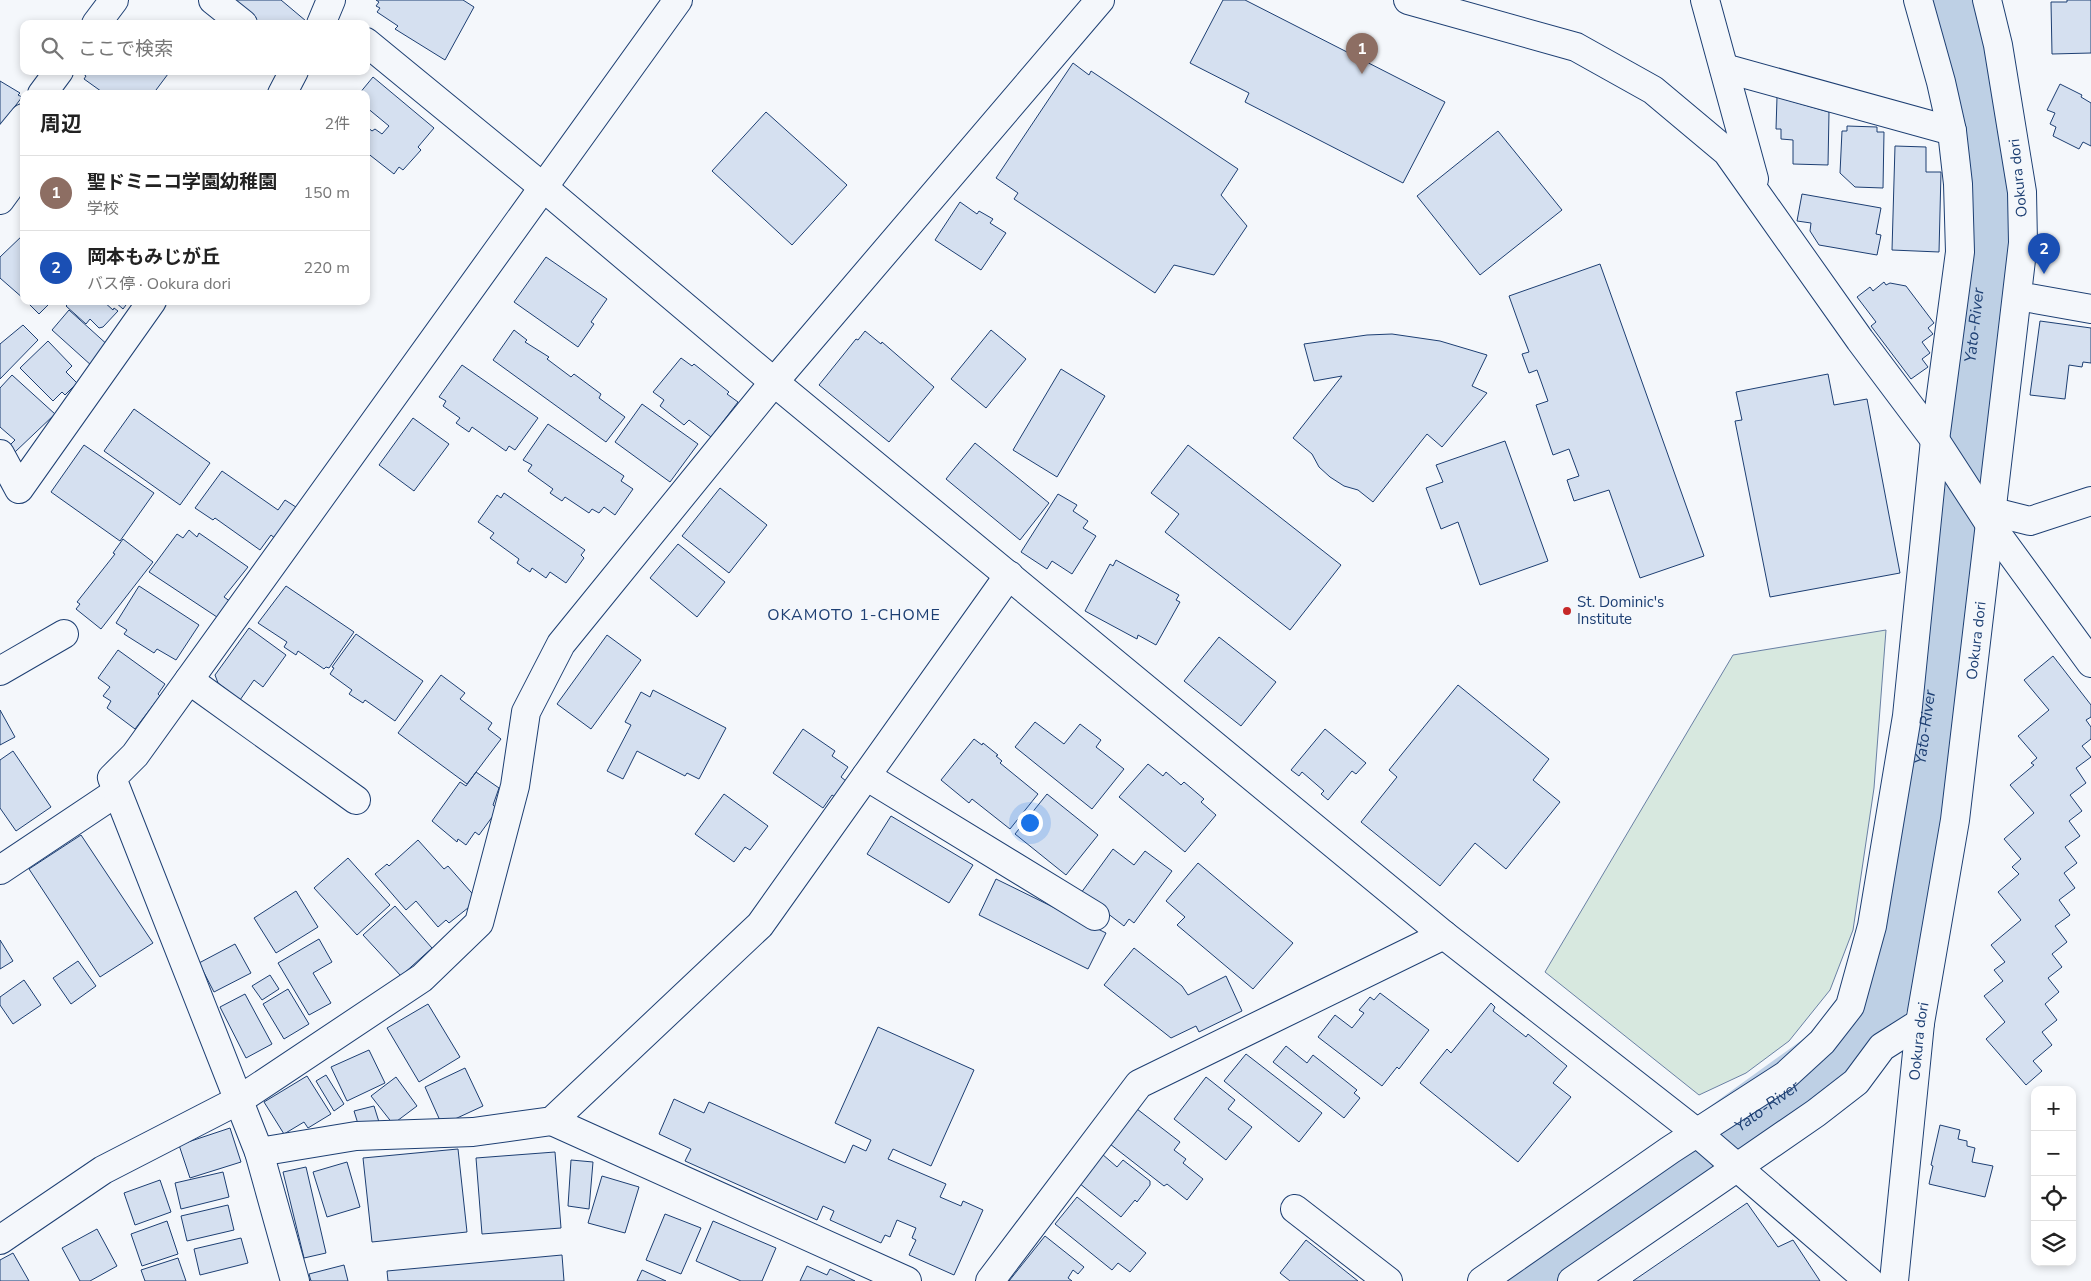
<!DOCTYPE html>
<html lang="ja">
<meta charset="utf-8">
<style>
:root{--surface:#fff;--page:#f6f6f6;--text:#222;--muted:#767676;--line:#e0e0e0;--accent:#db2777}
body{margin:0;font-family:"Nunito Sans","Noto Sans JP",sans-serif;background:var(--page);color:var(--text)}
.controls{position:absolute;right:15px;bottom:15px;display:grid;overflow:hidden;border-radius:10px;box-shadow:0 2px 8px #0003}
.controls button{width:45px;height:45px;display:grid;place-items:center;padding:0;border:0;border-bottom:1px solid var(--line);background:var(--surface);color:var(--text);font:25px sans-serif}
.you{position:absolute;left:1029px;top:822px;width:18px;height:18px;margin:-12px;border:4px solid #fff;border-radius:50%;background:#1a73e8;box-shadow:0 0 0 8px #1a73e833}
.badge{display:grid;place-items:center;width:32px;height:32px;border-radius:50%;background:var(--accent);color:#fff;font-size:16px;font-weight:700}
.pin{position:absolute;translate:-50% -41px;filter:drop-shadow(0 1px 2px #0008)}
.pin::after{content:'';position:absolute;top:26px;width:18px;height:15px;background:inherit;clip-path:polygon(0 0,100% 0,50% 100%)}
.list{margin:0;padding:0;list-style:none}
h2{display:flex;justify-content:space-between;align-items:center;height:65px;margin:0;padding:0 20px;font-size:21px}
h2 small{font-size:16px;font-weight:400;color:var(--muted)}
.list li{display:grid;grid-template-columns:32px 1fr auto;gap:15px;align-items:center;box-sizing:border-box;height:75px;padding:0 20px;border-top:1px solid var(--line)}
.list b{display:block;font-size:19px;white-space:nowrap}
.list p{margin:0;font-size:16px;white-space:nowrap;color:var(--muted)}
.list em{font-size:16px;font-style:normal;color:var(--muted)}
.icon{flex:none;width:28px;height:28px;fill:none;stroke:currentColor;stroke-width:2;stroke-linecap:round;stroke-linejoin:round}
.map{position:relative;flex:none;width:2091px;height:1281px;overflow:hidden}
.search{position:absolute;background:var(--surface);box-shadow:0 2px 8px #0003;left:20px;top:20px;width:350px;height:55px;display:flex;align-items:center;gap:12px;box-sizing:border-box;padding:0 18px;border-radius:10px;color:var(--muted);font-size:19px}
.panel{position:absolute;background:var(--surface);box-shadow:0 2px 8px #0003;left:20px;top:90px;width:350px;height:215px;border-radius:10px}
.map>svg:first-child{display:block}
</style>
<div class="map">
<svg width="2091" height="1281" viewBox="0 0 2091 1281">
<rect width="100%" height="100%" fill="#f4f7fb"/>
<path fill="#d7e8df" stroke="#687fa3" d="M1886 630 1874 788 1853 930 1830 990 1789 1041 1746 1073 1699 1095 1545 972 1733 655Z"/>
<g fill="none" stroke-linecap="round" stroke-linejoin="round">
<path stroke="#bed0e5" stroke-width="65" id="s1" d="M1523 1281 1859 1039 1892 964 1946 568 1982 250 1983 177 1970 85 1948 0"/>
</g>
<path fill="#d5e0f0" stroke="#1d3f73" d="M230 0H281L306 21 303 24H251Z
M376 0H463L474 7 445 60 395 29 398 26 377 12 380 8 376 6 379 2Z
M1223 0H1245L1445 102 1403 183 1245 102 1249 93 1190 63Z
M2067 0H2091V53L2052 54 2051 2H2067Z
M1073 63 1089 75 1091 71 1238 169 1221 195 1247 226 1214 275 1174 265 1155 293 1014 199 1018 193 996 178Z
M164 71 168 74 153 94H105L84 79 86 76 81 72Z
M373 77 434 128 418 147 421 150 403 170 399 167 394 174 366 152V126L372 131 375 129 382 134 389 126 366 107V94H359Z
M0 81 20 93 18 95 22 97 10 113 14 117 0 131Z
M2060 84 2082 95 2081 97 2091 103V146L2083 142 2079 149 2053 136 2056 127 2050 124 2055 113 2047 110Z
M1777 97 1829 112 1828 165 1793 164V140L1781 139V129H1776Z
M766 112 847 185 792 245 712 171Z
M1847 126 1877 127V132H1884L1883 188 1855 187 1840 173 1842 131H1847Z
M1498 131 1562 210 1480 275 1417 196Z
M1895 146 1926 147V172H1941L1939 252 1892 250Z
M1802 194 1881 208 1876 234 1881 235 1877 255 1819 245 1810 231 1811 223 1797 221Z
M960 202 977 214 979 211 993 219 990 223 1006 233 981 270 935 240Z
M24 234V299L0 278V257Z
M546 257 607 299 591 322 594 324 578 347 514 302Z
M1600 264 1704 556 1640 578 1609 490 1574 501 1567 480 1579 476 1569 449 1553 455 1536 405 1548 401 1537 370 1529 373 1522 354 1529 352 1509 296Z
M1884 282 1886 285 1890 283 1906 286 1934 323 1928 328 1933 334 1922 342 1930 353 1922 359 1928 367 1911 379 1871 326 1876 322 1857 297 1870 287 1873 291Z
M26 301H52L39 314Z
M71 301H103L113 310 114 308 118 311 103 327 99 328 90 319 86 324 66 306Z
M114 301H129L123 309Z
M69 310 110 347 92 366 52 330Z
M2040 321 2091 328V363L2083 362 2082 367 2069 365 2065 399 2030 395Z
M23 325 38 340 0 379V344Z
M514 330 527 340 525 342 549 357 547 359 571 377 574 374 601 394 599 398 625 417 606 442 493 360Z
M991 330 1026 359 986 408 951 379Z
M865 331 881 344 882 342 934 387 889 442 819 385 856 339 858 340Z
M1392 334 1440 341 1487 355 1472 386 1487 393 1442 447 1427 434 1373 502 1358 490 1344 486 1330 477 1319 467 1312 454 1293 438 1342 376 1314 381 1304 344 1367 335Z
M48 341 72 366 66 372 77 383 65 395 62 392 53 401 20 368Z
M681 358 692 366 694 364 729 392 727 394 738 402 711 437 689 420 684 425 660 406 664 400 653 392Z
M462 365 538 418 515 450 509 446 506 451 472 427 469 432 456 423 460 418 443 406 446 401 439 397Z
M1061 369 1105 396 1057 477 1013 450Z
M1828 374 1834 405 1867 399 1900 573 1770 597 1735 421 1742 420 1736 392Z
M12 375 55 414 15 452 9 446 15 440 0 427V388Z
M642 404 698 444 670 482 615 442Z
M134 409 210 463 180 505 104 451Z
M413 418 449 444 414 491 379 465Z
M548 424 624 476 621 481 633 489 615 515 604 507 599 513 592 509 589 513 565 497 562 501 550 493 553 489 528 471 532 465 523 460Z
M1505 441 1548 561 1480 585 1458 522 1441 529 1426 488 1443 482 1436 465Z
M975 443 1049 503 1020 540 946 479Z
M84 445 154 493 120 541 51 492Z
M1188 445 1341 565 1290 630 1165 532 1179 514 1151 493Z
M222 471 278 510 285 500 299 509 277 540 271 535 260 550 215 518 213 520 195 508Z
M720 488 767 525 729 573 682 536Z
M504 493 585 550 581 555 584 558 566 583 550 572 546 578 532 568 530 572 517 563 519 559 490 538 494 533 478 522 497 495 501 498Z
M1058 494 1077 505 1073 511 1088 521 1083 528 1096 536 1072 574 1052 561 1047 569 1021 552Z
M189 530 197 537 199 533 248 567 224 597 231 602 220 619 149 572 177 534 183 538Z
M123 539 153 562 101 629 76 609 80 604 77 602 115 554 113 553Z
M678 544 725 582 697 617 650 578Z
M1116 560 1179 595 1176 600 1180 602 1156 645 1138 635 1137 639 1085 611 1110 564 1113 566Z
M139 586 199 625 176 660 157 649 154 653 124 634 127 630 116 623Z
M286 586 354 632 329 668 326 667 324 669 298 651 296 655 284 647 287 642 258 623Z
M249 628 286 655 263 687 254 680 240 700 218 683 215 675Z
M356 634 423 681 395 721 365 700 363 703 349 694 352 690 330 674 334 668 332 667Z
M607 635 641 660 591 729 557 704Z
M1219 637 1276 682 1241 726 1184 681Z
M118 650 165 684 158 694 160 696 135 729 107 708 111 701 103 696 110 687 98 678Z
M2053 656 2091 705V717L2086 720 2091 727V739L2082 746 2091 757 2076 768 2086 783 2070 795 2082 811 2069 821 2080 836 2065 847 2077 863 2064 873 2075 888 2059 900 2070 915 2055 926 2067 942 2052 954 2062 967 2048 978 2059 992 2045 1004 2057 1020 2042 1032 2052 1045 2033 1061 2042 1071 2026 1085 1986 1039 2005 1022 1984 996 2003 981 1994 970 2005 962 1991 945 2021 920 1998 892 2019 874 2012 867 2021 859 2004 839 2034 813 2010 785 2034 765 2031 763 2037 758 2018 736 2049 710 2024 680Z
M441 675 465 693 460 699 492 723 488 729 501 739 467 784 398 733Z
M1458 685 1549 759 1533 780 1560 802 1506 869 1475 843 1440 886 1361 822 1397 777 1389 770Z
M653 690 726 728 699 779 687 773 685 776 637 751 623 779 607 771 631 725 625 722 641 692 650 697Z
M0 710 15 737 0 745Z
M1035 722 1064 744 1080 724 1101 740 1096 747 1124 769 1092 809 1015 747Z
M803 729 835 751 832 756 848 767 841 777 846 781 835 797 832 795 823 808 773 773Z
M1325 729 1366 763 1356 774 1352 771 1328 800 1321 794 1324 791 1302 772 1299 776 1291 770Z
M974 739 982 745 983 743 998 755 996 756 1002 761 1000 763 1038 794 1010 829 972 799 969 803 941 780Z
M13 751 51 807 16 831 0 808V760Z
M1148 764 1163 776 1166 772 1181 785 1184 782 1204 799 1201 802 1216 815 1185 852 1119 797Z
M476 772 499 788 493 805 498 809 479 835 475 832 466 845 458 839 457 842 432 821 460 782 466 786Z
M724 794 768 826 750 850 745 847 734 862 695 834Z
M1047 794 1098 835 1066 875 1015 834Z
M891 816 973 865 949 903 867 854Z
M81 835 153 943 100 977 29 869Z
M418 840 444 869 448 866 478 900 449 923 446 920 438 927 416 901 406 910 375 874 387 864 389 866Z
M1113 849 1134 865 1145 851 1172 871 1134 923 1129 919 1124 926 1081 893Z
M348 858 390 905 357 935 314 888Z
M1198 863 1293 943 1253 989 1177 925 1185 917 1166 901Z
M996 879 1106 933 1088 969 979 915Z
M296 891 318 927 276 953 254 918Z
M395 906 432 948 401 976 363 935Z
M319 939 332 962 313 973 331 1003 309 1015 278 963Z
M0 940 13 961 0 969Z
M235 944 251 973 214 992 199 963Z
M1134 948 1182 986 1188 995 1226 976 1242 1011 1199 1032 1196 1026 1171 1038 1104 985Z
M78 961 96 986 71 1004 53 978Z
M270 975 279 989 262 1000 252 986Z
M24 980 41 1005 13 1024 0 1005V997Z
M288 989 309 1024 284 1039 263 1004Z
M1380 993 1429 1030 1399 1069 1397 1067 1382 1086 1318 1037 1335 1015 1352 1028 1364 1013 1359 1010 1370 997 1374 1000Z
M245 994 272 1044 246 1058 220 1007Z
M1491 1003 1495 1007 1493 1011 1526 1037 1528 1034 1567 1066 1553 1083 1571 1097 1518 1162 1420 1083 1447 1049 1451 1053Z
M428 1004 460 1057 419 1082 387 1028Z
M878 1027 974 1070 931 1166 893 1149 888 1159 946 1184 940 1197 961 1206 963 1201 983 1210 954 1275 909 1255 916 1240 912 1238 916 1228 897 1220 890 1237 885 1235 881 1243 830 1220 834 1211 823 1206 817 1220 685 1161 691 1149 659 1134 674 1099 704 1113 709 1102 845 1163 853 1145 866 1151 871 1140 835 1123Z
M1286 1046 1307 1063 1313 1055 1357 1090 1354 1093 1360 1098 1344 1118 1273 1062Z
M369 1050 385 1083 347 1101 331 1067Z
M1246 1054 1322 1113 1299 1142 1224 1081Z
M465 1068 483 1106 442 1125 425 1087Z
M326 1075 344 1104 334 1111 316 1081Z
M307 1076 331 1114 308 1128 304 1122 284 1134 264 1102Z
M396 1077 417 1106 393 1124 371 1096Z
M1206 1077 1235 1100 1228 1109 1252 1127 1226 1160 1174 1119Z
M374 1106 379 1122 359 1127 354 1111Z
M1137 1109 1180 1142 1174 1150 1186 1159 1183 1163 1203 1179 1187 1200 1167 1184 1164 1186 1110 1144Z
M1940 1125 1960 1130 1958 1139 1967 1141V1146L1975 1148 1972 1162 1993 1166 1985 1197 1929 1184 1933 1166 1931 1165Z
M230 1128 241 1162 190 1178 179 1145Z
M458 1149 467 1232 372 1242 363 1158Z
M555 1152 561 1228 482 1234 476 1158Z
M1102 1154 1117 1167 1123 1160 1150 1181V1185L1137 1202 1135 1200 1121 1217 1079 1183Z
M571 1160 593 1162 589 1209 568 1206Z
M347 1162 360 1207 327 1217 313 1172Z
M306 1167 326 1253 304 1258 283 1172Z
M223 1172 229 1197 181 1209 175 1183Z
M602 1176 639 1187 625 1233 588 1223Z
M160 1180 171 1212 135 1225 124 1193Z
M1077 1197 1146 1253 1130 1272 1118 1263 1112 1270 1055 1224Z
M1747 1203 1778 1247 1793 1240 1820 1281H1633Z
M228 1205 234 1230 187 1241 181 1216Z
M665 1214 701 1228 681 1274 646 1260Z
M167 1221 178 1254 142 1266 131 1234Z
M713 1221 776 1248 762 1281H741L696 1261Z
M97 1229 117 1266 90 1281H80L62 1248Z
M1045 1236 1084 1267 1078 1274 1073 1270 1068 1278 1072 1281H1009Z
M241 1238 248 1263 200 1275 194 1249Z
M1306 1240 1358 1281H1290L1280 1273Z
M13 1253 29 1281H0V1260Z
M562 1255 564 1281H388L387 1271Z
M178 1258 186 1281H145L141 1270Z
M344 1265 348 1281H311L309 1274Z
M807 1266 827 1275 830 1269 855 1281H800Z
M642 1270 666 1281H637Z"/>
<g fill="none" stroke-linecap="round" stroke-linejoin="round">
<defs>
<g id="minor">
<path d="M213 0 243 24"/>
<path d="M1408 0 1576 47 1653 90 1727 152 1860 340 1935 440 1989 523 2091 663"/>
<path d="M1705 0 1754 179"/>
<path d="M96 24 114 0"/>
<path d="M321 24 331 0"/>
<path d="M366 42 544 188 774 382 1444 935 1696 1132 1869 1281"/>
<path d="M1724 68 1952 131"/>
<path d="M42 94 59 71"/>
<path d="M282 94 294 71"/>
<path d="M0 200 8 189 10 135 24 118"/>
<path d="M2018 296 2091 309"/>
<path d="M0 454 19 489 152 301"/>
<path d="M1990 511 2030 521 2091 501"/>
<path d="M0 671 64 634"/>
<path d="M189 680 356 800"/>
<path d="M866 776 1095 916"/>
<path d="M0 870 117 792"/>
<path d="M552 1121 907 1281"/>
<path d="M259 1152 356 1136 473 1132 552 1121 760 925 1009 575"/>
<path d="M1295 1209 1388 1281"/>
<path d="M0 1240 103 1170 239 1100 422 978 479 923 515 786 526 712 561 644 774 382 1100 0"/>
<path d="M295 1281 259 1152 112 778 135 755 678 0"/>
<path d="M990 1281 1139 1084 1444 935"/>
<path d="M1482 1281 1670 1150 1786 1075 1822 1042 1850 1006 1872 926 1907 716 1935 440 1960 252 1958 184 1952 131 1941 82 1918 0"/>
<path d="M1572 1281 1816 1113 1856 1082 1882 1047 1920 1023"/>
<path id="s2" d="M1894 1281 1920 1023 1955 820 2023 243 2022 192 1998 45 1987 0"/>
</g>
</defs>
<use href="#minor" stroke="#1d3f73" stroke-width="30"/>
<use href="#minor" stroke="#f4f7fb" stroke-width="28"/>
</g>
<circle fill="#c62828" stroke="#f4f7fb" stroke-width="2" cx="1567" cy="611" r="5"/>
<g text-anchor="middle" stroke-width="4" stroke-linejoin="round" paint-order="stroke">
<g font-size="15" fill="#1d3f73" stroke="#f4f7fb">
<text transform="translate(2018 178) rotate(-96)" y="5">Ookura dori</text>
<text dy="5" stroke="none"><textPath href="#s2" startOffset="646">Ookura dori</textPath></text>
<text dy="5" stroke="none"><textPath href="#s2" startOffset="241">Ookura dori</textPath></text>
</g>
<g font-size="15" fill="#1d3f73" stroke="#f4f7fb" text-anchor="start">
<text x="1577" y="607">St. Dominic's<tspan x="1577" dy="17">Institute</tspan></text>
</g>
<g font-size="16" font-style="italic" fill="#1d3f73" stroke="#f4f7fb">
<text dy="6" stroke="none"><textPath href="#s1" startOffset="1140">Yato-River</textPath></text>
<text dy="6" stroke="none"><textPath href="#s1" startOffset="735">Yato-River</textPath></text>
<text dy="6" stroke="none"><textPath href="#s1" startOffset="300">Yato-River</textPath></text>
</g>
<g font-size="16" letter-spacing="1" fill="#1d3f73" stroke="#f4f7fb">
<text x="854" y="620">OKAMOTO 1-CHOME</text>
</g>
</g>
</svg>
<div class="controls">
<button>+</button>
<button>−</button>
<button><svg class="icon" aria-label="locate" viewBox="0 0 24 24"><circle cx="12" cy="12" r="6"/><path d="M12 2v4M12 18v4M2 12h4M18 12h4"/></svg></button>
<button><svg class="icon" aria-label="layers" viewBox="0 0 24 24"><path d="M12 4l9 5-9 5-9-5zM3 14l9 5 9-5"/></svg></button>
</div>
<div class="you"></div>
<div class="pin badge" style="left:1362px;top:74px;background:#8d6e63">1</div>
<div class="pin badge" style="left:2044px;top:274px;background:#1a4fb4">2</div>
<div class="search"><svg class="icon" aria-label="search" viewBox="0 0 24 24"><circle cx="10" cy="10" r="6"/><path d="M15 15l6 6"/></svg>ここで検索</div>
<section class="panel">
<h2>周辺<small>2件</small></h2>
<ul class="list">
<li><span class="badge" style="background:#8d6e63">1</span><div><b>聖ドミニコ学園幼稚園</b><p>学校</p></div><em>150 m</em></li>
<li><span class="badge" style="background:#1a4fb4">2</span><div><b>岡本もみじが丘</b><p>バス停 · Ookura dori</p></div><em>220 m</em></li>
</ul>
</section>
</div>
